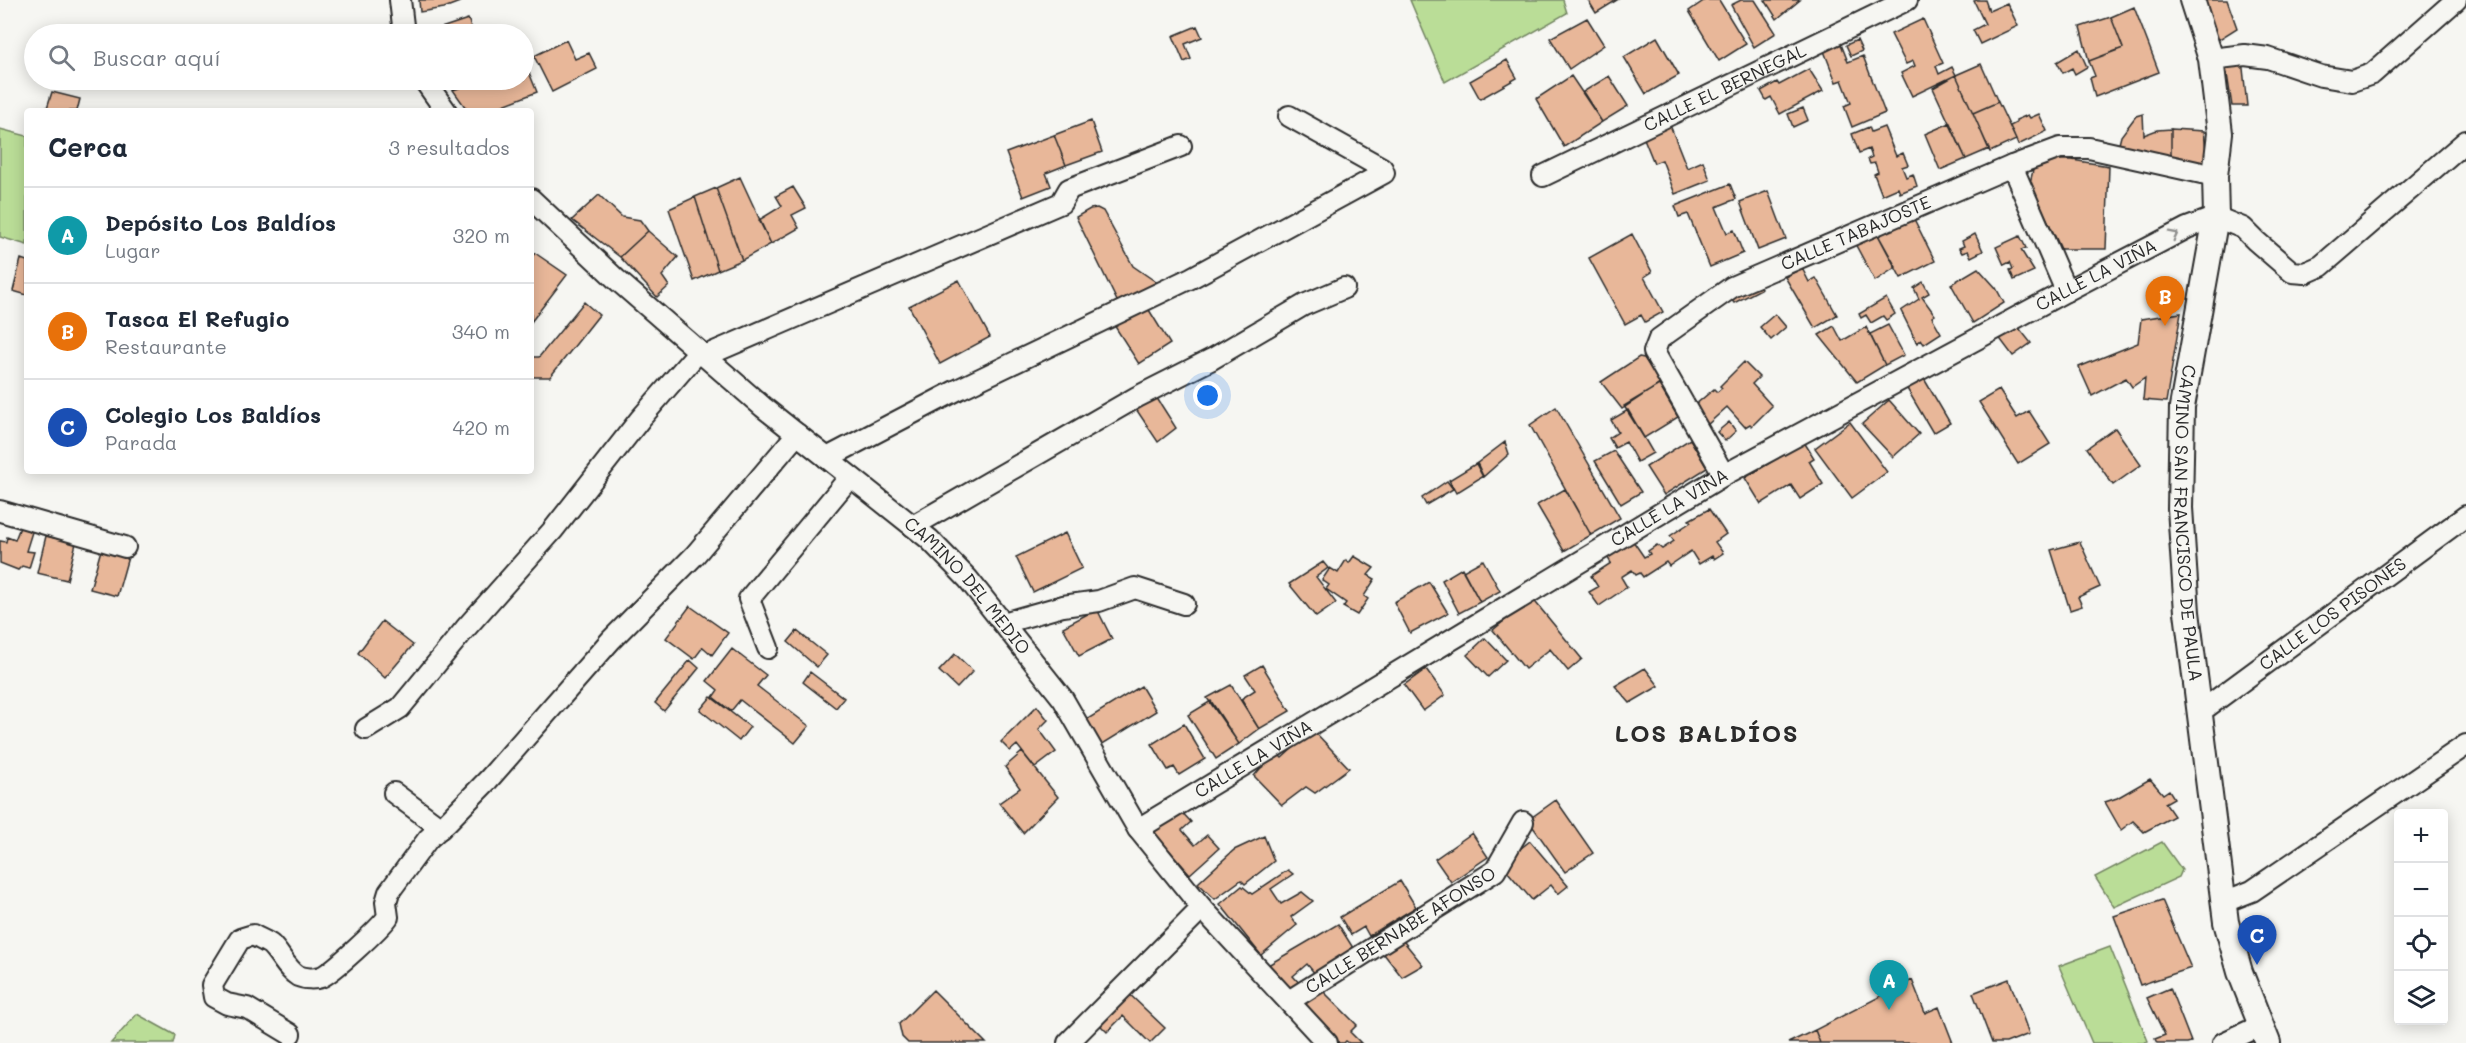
<!DOCTYPE html>
<html lang="es">
<meta charset="utf-8">
<style>
:root{--surface:#fff;--page:#f2f2f3;--text:#1f2937;--muted:#747a83;--line:#e0e1e3;--accent:#7c3aed}
body{margin:0;font-family:Mali,sans-serif;background:var(--page);color:var(--text)}
.controls{position:absolute;right:18px;bottom:18px;display:grid;overflow:hidden;border-radius:6px;box-shadow:0 3px 15px #0003}
.controls button{width:54px;height:54px;display:grid;place-items:center;padding:0;border:0;border-bottom:2px solid var(--line);background:var(--surface);color:var(--text);font:30px sans-serif}
.you{position:absolute;left:1208px;top:396px;width:21px;height:21px;margin:-15px;border:4px solid #fff;border-radius:50%;background:#1a73e8;box-shadow:0 0 0 9px #1a73e833}
.badge{display:grid;place-items:center;width:39px;height:39px;border-radius:50%;background:var(--accent);color:#fff;font-size:20px;font-weight:700}
.pin{position:absolute;translate:-50% -50px;filter:drop-shadow(0 2px 3px #0008)}
.pin::after{content:'';position:absolute;top:32px;width:21px;height:18px;background:inherit;clip-path:polygon(0 0,100% 0,50% 100%)}
.list{margin:0;padding:0;list-style:none}
h2{display:flex;justify-content:space-between;align-items:center;height:78px;margin:0;padding:0 24px;font-size:26px}
h2 small{font-size:20px;font-weight:400;color:var(--muted)}
.list li{display:grid;grid-template-columns:39px 1fr auto;gap:18px;align-items:center;box-sizing:border-box;height:96px;padding:0 24px;border-top:2px solid var(--line)}
.list b{display:block;font-size:22px;white-space:nowrap}
.list p{margin:0;font-size:20px;white-space:nowrap;color:var(--muted)}
.list em{font-size:20px;font-style:normal;color:var(--muted)}
.icon{flex:none;width:33px;height:33px;fill:none;stroke:currentColor;stroke-width:2;stroke-linecap:round;stroke-linejoin:round}
.map{position:relative;flex:none;width:2466px;height:1043px;overflow:hidden}
.search{position:absolute;background:var(--surface);box-shadow:0 3px 15px #0003;left:24px;top:24px;width:510px;height:66px;display:flex;align-items:center;gap:15px;box-sizing:border-box;padding:0 21px;border-radius:33px;color:var(--muted);font-size:22px}
.panel{position:absolute;background:var(--surface);box-shadow:0 3px 15px #0003;left:24px;top:108px;width:510px;height:366px;border-radius:6px}
.map>svg:first-child{display:block}
</style>
<div class="map">
<svg width="2466" height="1043" viewBox="0 0 2466 1043">
<rect width="100%" height="100%" fill="#f6f6f2"/>
<filter id="ink" filterUnits="userSpaceOnUse"><feTurbulence type="fractalNoise" baseFrequency=".0167" numOctaves="2"/><feDisplacementMap in="SourceGraphic" scale="12" xChannelSelector="R" yChannelSelector="G"/><feConvolveMatrix kernelMatrix="1 2 1 2 8 2 1 2 1" color-interpolation-filters="sRGB"/></filter>
<g filter="url(#ink)">
<path fill="#badd97" stroke="#728461" stroke-width="1.5" d="M1410 0H1563L1567 13 1445 82Z
M0 129 27 136V245L0 237Z
M2162 842 2182 870 2179 877 2114 907 2095 877Z
M2110 947 2148 1041 2143 1043H2092L2059 966Z
M137 1014 175 1035 173 1043H111Z"/>
<path fill="#e8b799" stroke="#2b2b2b" stroke-width="1.5" d="M419 0H465L444 8 420 12Z
M1588 0H1617L1596 13Z
M1705 0H1719L1746 44 1719 61 1689 11Z
M1741 0H1755L1776 33 1754 47 1731 5Z
M1765 0H1800L1777 19Z
M1977 0H1985L1989 11 2007 3 2018 26 1980 44 1973 30 1985 24 1974 1Z
M2202 0H2227L2237 28 2218 40Z
M2134 7 2159 72 2095 97 2090 78 2095 76 2089 61 2123 48 2111 17Z
M2111 17 2123 48 2089 61 2080 27Z
M1587 18 1604 45 1569 69 1550 38Z
M468 19 474 34H423Z
M1923 19 1943 63 1936 66 1939 74 1952 67 1956 75 1912 96 1901 73 1915 66 1913 61 1906 64 1891 34Z
M1197 26 1202 37 1185 44 1191 59 1184 62 1173 36Z
M1657 37 1679 75 1646 94 1624 57Z
M566 40 575 59 589 53 597 69 552 92 534 56Z
M1857 40 1862 51 1851 56 1846 45Z
M1841 44 1848 62 1863 56 1885 113 1852 127 1844 106 1851 103 1842 80 1836 82 1824 51Z
M2079 49 2087 67 2075 74 2072 68 2063 73 2057 62Z
M2242 59 2247 106H2232L2225 61Z
M1507 60 1517 78 1480 99 1470 81Z
M1981 64 1998 102 1973 113 1956 75Z
M526 65 537 92 488 111H468L453 90 483 80H524V66Z
M1809 69 1823 91 1780 114 1771 97 1766 100 1761 91 1777 82 1779 85Z
M1956 75 1989 149 1966 159 1933 88Z
M1571 76 1602 122 1564 147 1536 99Z
M1609 76 1628 106 1602 122 1583 92Z
M52 92 80 99 77 111H46Z
M1998 102 2016 140 1990 152 1973 113Z
M1803 108 1808 120 1793 127 1788 114Z
M2039 114 2047 131 2018 145 2010 126 2016 123V120L2028 115 2030 118Z
M2143 114 2144 135 2157 130 2171 129V157L2119 144 2121 136 2136 116Z
M1091 121 1102 152 1066 165 1054 135Z
M1950 123 1966 159 1940 170 1925 134Z
M1670 125 1687 168 1703 161 1710 180 1675 194 1662 160 1654 163 1643 136Z
M1869 127 1871 132 1884 127 1896 156 1903 153 1908 165 1902 167 1906 177 1913 174 1917 186 1900 193 1898 188 1882 195 1874 174 1878 172 1875 163 1870 164 1868 159 1872 157 1869 149 1859 153 1852 134Z
M2171 129 2204 131 2207 164 2171 157Z
M1054 135 1066 165 1046 173 1051 186 1023 197 1006 153Z
M2057 160H2072L2109 166 2106 249H2061L2030 183 2034 166Z
M740 177 771 244 742 260 716 188Z
M1730 184 1736 199 1716 207 1727 233 1734 230 1743 253 1710 267 1688 214 1679 217 1675 206Z
M793 187 806 208 792 215 799 228 771 244 759 220 782 206 776 196Z
M716 188 742 260 718 270 695 197Z
M1768 191 1786 239 1758 250 1740 202Z
M599 195 622 217 640 220 648 231 620 257 572 220Z
M695 197 718 270 694 281 669 209Z
M1097 208 1103 211 1133 266 1162 286 1119 305 1076 217 1090 209Z
M1911 213 1935 261 1901 278 1876 231Z
M648 231 678 257 662 276 669 286 657 297 620 257Z
M1876 231 1896 267 1875 281 1853 240Z
M1632 234 1652 272 1644 277 1663 312 1645 322 1641 315 1625 324 1589 258Z
M1975 234 1983 251 1971 257 1968 251 1962 253 1959 248 1964 246 1962 241Z
M2020 236 2026 248 2021 250 2034 271 2014 280 2010 270 2013 269 2010 262 2004 265 1996 247Z
M535 253 567 275 531 322V258Z
M21 259 27 261V295L13 291Z
M1802 268 1809 282 1816 278 1837 315 1815 328 1785 277Z
M1978 268 1996 288 2004 303 1973 323 1951 284Z
M1756 279 1761 289 1734 303 1726 292Z
M959 280 990 337 940 364 909 306Z
M1923 282 1929 293 1922 297 1935 315 1932 317 1941 333 1924 344 1921 340 1917 343 1901 311 1919 299 1914 288Z
M1886 298 1895 314 1886 320 1883 316 1871 323 1866 315 1861 318 1859 314Z
M584 302 599 315 550 377H531V357H539Z
M1146 305 1170 344 1139 364 1114 325Z
M2181 313 2166 402 2143 400 2145 378 2132 387 2126 378 2092 396 2079 367 2138 343 2141 319Z
M1775 314 1786 327 1771 340 1760 327Z
M2015 323 2031 343 2013 356 1998 336Z
M1888 325 1904 355 1885 365 1870 334Z
M1834 326 1842 341 1866 327 1885 365 1857 382 1819 335Z
M1639 357 1644 358 1661 383 1622 409 1601 382Z
M1744 362 1759 377 1752 384 1772 406 1752 426 1750 424 1745 427 1727 407 1707 425 1695 405 1714 389 1717 392 1722 388 1720 386Z
M1923 377 1950 423 1933 433 1906 387Z
M1659 385 1678 417 1644 438 1624 406Z
M1999 390 2017 418 2029 411 2050 444 2018 464 1979 402Z
M1153 392 1176 428 1158 442 1132 403Z
M1889 400 1919 434 1893 457 1862 424Z
M1556 407 1620 518 1591 535 1530 425Z
M1628 410 1653 453 1637 462 1626 442 1615 448 1609 438 1618 432 1611 420Z
M1729 422 1736 431 1725 441 1717 432Z
M1850 422 1887 472 1852 498 1815 448Z
M2115 428 2141 465 2113 485 2087 448Z
M1690 439 1707 468 1664 495 1646 467Z
M1505 442 1509 454 1483 477 1476 464Z
M1804 442 1814 458 1809 461 1823 484 1800 499 1791 485 1761 504 1745 478Z
M1614 451 1641 492 1621 504 1595 461Z
M1477 463 1483 476 1456 493 1449 480Z
M1447 481 1453 489 1426 505 1422 498Z
M1565 489 1591 535 1564 551 1537 505Z
M1709 509 1726 534 1715 542 1723 553 1714 559 1712 556 1699 564 1691 551 1669 566 1666 562 1643 577 1640 573 1636 575 1632 570 1621 577 1627 587 1599 606 1589 592 1598 587 1591 576 1611 563 1606 555 1631 538 1644 557 1650 554 1648 551 1657 545 1662 549 1674 541 1670 536 1691 522 1689 520Z
M20 527 32 532 26 551 34 552 29 568 22 566 18 570 0 563V541L6 542 7 537 15 540Z
M1065 533 1082 568 1033 592 1016 557Z
M46 536 76 543 67 580 37 573Z
M2080 542 2100 587 2078 597 2082 606 2070 610 2051 550Z
M101 550 128 557 117 596 90 589Z
M1354 556 1374 568 1368 575 1375 579 1364 596 1368 599 1357 615 1343 607 1346 603 1326 589 1329 585 1322 580 1330 568 1338 573 1346 560 1349 563Z
M1483 560 1500 591 1480 602 1463 571Z
M1323 562 1328 568 1316 577 1336 603 1316 617 1289 584Z
M1462 568 1480 602 1459 613 1442 580Z
M1429 582 1448 613 1410 633 1394 602Z
M1532 598 1582 659 1568 671 1550 649 1525 669 1493 630Z
M690 606 728 633 712 655 703 647 694 659 666 638Z
M1097 609 1112 639 1079 656 1063 627Z
M382 621 413 645 385 678 358 653Z
M797 631 827 655 817 667 788 642Z
M1485 638 1506 660 1488 677 1467 655Z
M732 649 766 675 757 686 809 726 795 743 740 700 731 711 713 697 718 690 707 681Z
M955 654 973 671 957 688 939 671Z
M690 660 699 668 664 711 655 703Z
M1262 665 1290 711 1259 729 1241 699 1255 690 1245 675Z
M1645 668 1659 686 1630 703 1615 686Z
M1426 669 1445 695 1423 711 1404 685Z
M810 672 844 698 836 708 803 682Z
M1231 685 1259 729 1239 744 1207 698Z
M1141 686 1156 711 1101 745 1086 720Z
M711 697 750 727 739 741 700 710Z
M1211 701 1239 744 1216 759 1188 715Z
M1037 706 1048 720 1039 729 1056 752 1035 768 1017 745 1010 751 1001 742Z
M1184 724 1205 759 1179 775 1174 767 1168 770 1152 744Z
M1313 730 1349 768 1315 793 1306 787 1282 805 1254 776 1275 751 1282 758Z
M1022 752 1058 797 1023 833 999 803 1020 788 1005 767Z
M2150 779 2163 794 2169 790 2174 798 2165 803 2174 816 2144 832 2133 821 2121 830 2105 802 2117 798Z
M1556 800 1593 853 1565 872 1528 820Z
M1178 808 1191 822 1182 830 1195 845 1207 835 1219 848 1190 874 1152 831Z
M1472 833 1488 857 1451 882 1435 859Z
M1264 836 1274 861 1245 884 1241 880 1215 899 1198 883 1234 850Z
M1530 841 1568 886 1558 894 1551 885 1532 900 1501 864Z
M1288 870 1293 874 1271 889 1281 904 1302 892 1313 901 1291 917 1297 925 1261 955 1220 904 1242 886 1252 894Z
M1400 881 1416 907 1369 936 1364 927 1351 935 1340 917Z
M2162 900 2191 968 2140 985 2114 916Z
M1338 924 1355 951 1316 975 1307 964 1293 976 1302 986 1292 993 1268 965Z
M1400 937 1423 965 1402 977 1380 949Z
M2009 979 2029 1034 2006 1043H1992L1973 993Z
M1912 980 1925 1013 1939 1007 1953 1043H1820L1815 1030Z
M1317 985 1357 1025 1350 1032 1361 1043H1349L1346 1041 1344 1043H1336L1298 1003Z
M2170 988 2191 1042 2187 1043H2157L2155 1039 2165 1035 2147 998Z
M1124 989 1165 1028 1150 1043 1123 1016 1107 1032 1094 1019Z
M933 990 986 1043H908L902 1037 899 1024Z
M1815 1030 1820 1043H1788Z"/>
<g fill="none" stroke-linecap="round" stroke-linejoin="round">
<defs>
<g id="minor">
<path d="M400 0 404 34"/>
<path d="M2211 59 2245 55 2268 58 2321 76 2352 81 2372 74 2456 0"/>
<path d="M424 80 446 111"/>
<path d="M2012 166 2066 291"/>
<path id="s1" d="M1543 176 1907 0"/>
<path id="s2" d="M531 199 616 279 724 373 763 407 929 539 968 579 1063 699 1138 829 1202 908 1327 1043"/>
<path d="M705 356 1061 203 1069 189 1181 146"/>
<path d="M827 458 957 390 1191 278 1384 173 1382 168 1289 116"/>
<path id="s3" d="M1724 475 1654 352 1659 339 1732 287 2012 166 2060 148H2089L2215 176"/>
<path d="M0 511 125 547"/>
<path d="M913 526 1137 397 1212 359 1304 305 1344 288"/>
<path d="M1003 623 1063 606 1099 601 1135 588 1184 604"/>
<path d="M768 648 749 599 850 477"/>
<path id="s4" d="M2200 712 2466 516"/>
<path d="M366 729 400 708 465 629 553 530 641 418 699 351"/>
<path d="M394 793 441 828"/>
<path id="s5" d="M1138 829 1724 475 2066 291 2187 228 2216 217 2243 228 2256 241 2292 272 2305 273 2321 266 2466 141"/>
<path d="M2224 902 2252 891 2466 745"/>
<path id="s6" d="M1289 1001 1495 871 1523 822"/>
<path d="M290 1034 247 1008 227 1004 214 997 212 985 240 939 253 935C258 938 265 941 270 944 280 953 286 969 298 976 305 979 315 979 321 977 332 973 380 928 388 917L386 902 389 892 428 839 447 822 488 780 611 640 695 555 797 434"/>
<path d="M1068 1043 1202 908"/>
<path d="M2223 1043 2260 1026"/>
</g>
<g id="major">
<path id="s7" d="M2192 0 2211 59 2220 133 2215 176 2216 217 2182 407 2180 508 2187 612 2226 922 2240 972 2268 1043"/>
</g>
</defs>
<use href="#minor" stroke="#2b2b2b" stroke-width="24"/>
<use href="#major" stroke="#2b2b2b" stroke-width="28"/>
<use href="#minor" stroke="#f6f6f2" stroke-width="20"/>
<use href="#major" stroke="#f6f6f2" stroke-width="24"/>
</g>
<defs><path id="oneway-chevron" d="M-2-3.5L2.5 0L-2 3.5" fill="none" stroke-width="1.6" stroke-linecap="round" stroke-linejoin="round" transform="scale(1.5)"/></defs>
<use stroke="#90908e" href="#oneway-chevron" transform="translate(2174 235) rotate(-27)"/>
</g>
<g text-anchor="middle" stroke-width="6" stroke-linejoin="round" paint-order="stroke">
<g font-size="18" fill="#2b2b2b" stroke="#f6f6f2">
<text dy="6" stroke="none"><textPath href="#s1" startOffset="202">CALLE EL BERNEGAL</textPath></text>
<text dy="6" stroke="none"><textPath href="#s3" startOffset="380">CALLE TABAJOSTE</textPath></text>
<text dy="6" stroke="none"><textPath href="#s5" startOffset="1107">CALLE LA VIÑA</textPath></text>
<text dy="6" stroke="none"><textPath href="#s5" startOffset="621">CALLE LA VIÑA</textPath></text>
<text dy="6" stroke="none"><textPath href="#s7" startOffset="530">CAMINO SAN FRANCISCO DE PAULA</textPath></text>
<text dy="6" stroke="none"><textPath href="#s2" startOffset="584">CAMINO DEL MEDIO</textPath></text>
<text dy="6" stroke="none"><textPath href="#s4" startOffset="165">CALLE LOS PISONES</textPath></text>
<text dy="6" stroke="none"><textPath href="#s5" startOffset="135">CALLE LA VIÑA</textPath></text>
<text dy="6" stroke="none"><textPath href="#s6" startOffset="132">CALLE BERNABÉ AFONSO</textPath></text>
</g>
<g font-size="24" font-weight="bold" letter-spacing="1.5" fill="#2b2b2b" stroke="#f6f6f2">
<text x="1707" y="742">LOS BALDÍOS</text>
</g>
</g>
</svg>
<div class="controls">
<button>+</button>
<button>−</button>
<button><svg class="icon" aria-label="locate" viewBox="0 0 24 24"><circle cx="12" cy="12" r="6"/><path d="M12 2v4M12 18v4M2 12h4M18 12h4"/></svg></button>
<button><svg class="icon" aria-label="layers" viewBox="0 0 24 24"><path d="M12 4l9 5-9 5-9-5zM3 14l9 5 9-5"/></svg></button>
</div>
<div class="you"></div>
<div class="pin badge" style="left:1889px;top:1010px;background:#0f9aa8">A</div>
<div class="pin badge" style="left:2165px;top:326px;background:#e8710a">B</div>
<div class="pin badge" style="left:2257px;top:965px;background:#1a4fb4">C</div>
<div class="search"><svg class="icon" aria-label="search" viewBox="0 0 24 24"><circle cx="10" cy="10" r="6"/><path d="M15 15l6 6"/></svg>Buscar aquí</div>
<section class="panel">
<h2>Cerca<small>3 resultados</small></h2>
<ul class="list">
<li><span class="badge" style="background:#0f9aa8">A</span><div><b>Depósito Los Baldíos</b><p>Lugar</p></div><em>320 m</em></li>
<li><span class="badge" style="background:#e8710a">B</span><div><b>Tasca El Refugio</b><p>Restaurante</p></div><em>340 m</em></li>
<li><span class="badge" style="background:#1a4fb4">C</span><div><b>Colegio Los Baldíos</b><p>Parada</p></div><em>420 m</em></li>
</ul>
</section>
</div>
